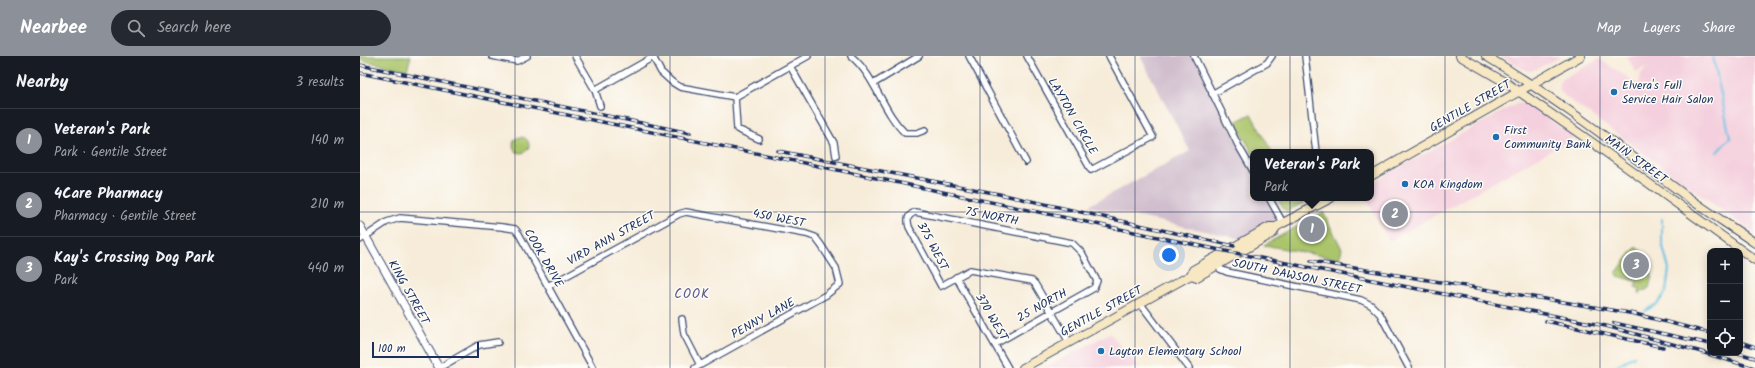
<!DOCTYPE html>
<meta charset="utf-8">
<style>
:root{--surface:#171b24;--page:#242831;--text:#f1f3f6;--muted:#9ea1a6;--line:#363941;--accent:#8c9099}
body{margin:0;font-family:Kalam,sans-serif;background:var(--page);color:var(--text)}
.controls{position:absolute;right:12px;bottom:12px;display:grid;overflow:hidden;border-radius:8px;box-shadow:0 2px 10px #0003}
.controls button{width:36px;height:36px;display:grid;place-items:center;padding:0;border:0;border-bottom:1px solid var(--line);background:var(--surface);color:var(--text);font:20px sans-serif}
.scale{position:absolute;left:12px;bottom:10px;width:107px;box-sizing:border-box;padding-left:4px;border:2px solid #1b2f5e;border-top:0;font-size:11px;line-height:14px;white-space:nowrap;color:#1b2f5e;-webkit-text-stroke:3px #fdfcf7;paint-order:stroke}
.you{position:absolute;left:809px;top:199px;width:14px;height:14px;margin:-10px;border:3px solid #fff;border-radius:50%;background:#1a73e8;box-shadow:0 0 0 6px #1a73e833}
.badge{display:grid;place-items:center;width:26px;height:26px;border-radius:50%;background:var(--accent);color:#fff;font-size:13px;font-weight:700}
.pin{position:absolute;translate:-50% -50%;border:2px solid #fff;box-shadow:0 1px 4px #0006}
.popup{position:absolute;left:890px;top:93px;width:124px;height:52px;box-sizing:border-box;display:grid;place-content:center;border-radius:8px;background:var(--surface);filter:drop-shadow(0 1px 3px #0005);font-size:13px;white-space:nowrap;color:var(--muted)}
.popup b{font-size:15px;color:var(--text)}
.popup::after{content:'';position:absolute;left:50%;top:100%;margin-left:-8px;border:8px solid transparent;border-top-color:var(--surface)}
.list{margin:0;padding:0;list-style:none}
h2{display:flex;justify-content:space-between;align-items:center;height:52px;margin:0;padding:0 16px;font-size:17px}
h2 small{font-size:13px;font-weight:400;color:var(--muted)}
.list li{display:grid;grid-template-columns:26px 1fr auto;gap:12px;align-items:center;box-sizing:border-box;height:64px;padding:0 16px;border-top:1px solid var(--line)}
.list b{display:block;font-size:15px;white-space:nowrap}
.list p{margin:0;font-size:13px;white-space:nowrap;color:var(--muted)}
.list em{font-size:13px;font-style:normal;color:var(--muted)}
.icon{flex:none;width:22px;height:22px;fill:none;stroke:currentColor;stroke-width:2;stroke-linecap:round;stroke-linejoin:round}
.map{position:relative;flex:none;width:1395px;height:312px;overflow:hidden}
header{display:flex;align-items:center;gap:24px;box-sizing:border-box;height:56px;padding:0 20px;background:var(--accent);color:#fff}
header strong{font-size:19px}
nav{display:flex;gap:22px;margin-inline-start:auto;font-size:14px}
.search{width:280px;height:36px;background:var(--page);display:flex;align-items:center;gap:10px;box-sizing:border-box;padding:0 14px;border-radius:22px;color:var(--muted);font-size:15px}
main{display:flex}
aside{flex:1;background:var(--surface)}
.map>svg:first-child{display:block}
</style>
<header>
<strong>Nearbee</strong>
<div class="search"><svg class="icon" aria-label="search" viewBox="0 0 24 24"><circle cx="10" cy="10" r="6"/><path d="M15 15l6 6"/></svg>Search here</div>
<nav><a>Map</a><a>Layers</a><a>Share</a></nav>
</header>
<main>
<aside>
<h2>Nearby<small>3 results</small></h2>
<ul class="list">
<li><span class="badge">1</span><div><b>Veteran's Park</b><p>Park · Gentile Street</p></div><em>140 m</em></li>
<li><span class="badge">2</span><div><b>4Care Pharmacy</b><p>Pharmacy · Gentile Street</p></div><em>210 m</em></li>
<li><span class="badge">3</span><div><b>Kay's Crossing Dog Park</b><p>Park</p></div><em>440 m</em></li>
</ul>
</aside>
<div class="map">
<svg width="1395" height="312" viewBox="0 0 1395 312">
<rect width="100%" height="100%" fill="#fdfcf7"/>
<filter id="ink" filterUnits="userSpaceOnUse"><feTurbulence type="fractalNoise" baseFrequency=".025" numOctaves="2"/><feDisplacementMap in="SourceGraphic" scale="8" xChannelSelector="R" yChannelSelector="G"/><feConvolveMatrix kernelMatrix="1 2 1 2 8 2 1 2 1" color-interpolation-filters="sRGB"/></filter>
<filter id="wash" filterUnits="userSpaceOnUse"><feTurbulence type="fractalNoise" baseFrequency=".012" numOctaves="4" result="noise"/><feDisplacementMap in="SourceGraphic" scale="16" xChannelSelector="R" yChannelSelector="G"/><feGaussianBlur stdDeviation="0.9" result="paint"/><feColorMatrix in="noise" values="0 0 0 0 0 0 0 0 0 0 0 0 0 0 0 0 0 1.4 0 .05"/><feComposite in="paint" operator="in"/></filter>
<g filter="url(#wash)">
<rect width="100%" height="100%" fill="#f7ecd9"/>
<path fill="#f4cfdd" d="M1141 0H1201L1177 13 1170 15 1163 13Z
M1267 0H1395V178L1206 41 1199 34V28L1202 23 1239 3 1279 29 1281 18 1287 10 1276 16Z
M1158 47 1167 48 1215 81 1029 185 1006 142H1011V127Z
M750 277 779 312H685Z"/>
<path fill="#d0bdcd" d="M780 0H834L893 116V142H906L917 163 882 183 728 150 830 95Z"/>
<path fill="#abc56b" stroke="#637a64" d="M0 0H51L47 14 0 4Z
M891 58 912 96H893V98L875 66Z
M153 89a8 8 0 1 1 16 0a8 8 0 1 1-16 0Z
M917 142H953L927 155 923 152Z
M963 156 982 193 979 203 904 189Z
M1276 191 1288 201 1292 220 1289 232 1279 238 1280 233 1275 231 1277 225 1257 220 1256 217Z"/>
<g fill="none" stroke-linecap="round" stroke-linejoin="round">
<path stroke="#65bfe3" stroke-width="2" d="M1353 0 1370 82 1357 96
M1285 255 1298 247 1306 236 1309 213 1302 187V163
M1252 312 1274 300"/>
</g>
</g>
<g filter="url(#ink)">
<g fill="none" stroke-linecap="round" stroke-linejoin="round">
<defs>
<path id="minor" d="M132 0 157 5 167 0
M215 0 235 34 240 50
M491 0C516 21 522 55 545 77H557L565 74
M609 0 666 106
M667 0 731 114 793 81 749 0
M834 0 878 89 893 115
M945 0 956 96
M293 1 301 16 312 26 320 31 375 41 448 0
M430 10 474 87 476 100
M513 28 559 0
M235 34 295 0
M852 38 907 7 912 0
M375 41 377 73 399 83
M909 142 923 167
M0 184 27 166 40 162 142 171 155 173 159 178 233 312
M857 210 860 213 867 216 1001 244 1011 249 1020 258 1049 312
M596 221 648 312
M188 230 319 158 326 156 446 178 455 181 461 189 476 212 480 228 466 239 335 312
M780 247 829 312
M322 263 324 278 340 309
M635 288 734 232 737 225 722 197 712 187 555 156C547 160 547 163 549 171L581 230 610 214 672 225 675 228 709 286
M79 312 119 289 138 286"/>
<path id="tertiary" d="M0 170 79 312"/>
<path id="secondary" d="M1100 0 1148 28 1233 87 1395 204
M1126 0C1195 42 1258 90 1322 137 1346 155 1371 170 1395 187
M1011 120 1221 0
M831 219 837 221 913 177 916 171 923 167 971 142
M663 312 831 219 833 214 909 171H916"/>
</defs>
<use href="#minor" stroke="#3c4b70" stroke-width="8"/>
<use href="#tertiary" stroke="#3c4b70" stroke-width="9"/>
<use href="#secondary" stroke="#3c4b70" stroke-width="10"/>
<use href="#minor" stroke="#fff" stroke-width="5.5"/>
<use href="#tertiary" stroke="#fff" stroke-width="7"/>
<use href="#secondary" stroke="#f7e8c3" stroke-width="8"/>
<defs>
<path id="rail" d="M0 9 330 77
M0 17 420 102 860 194 1246 270 1338 295 1394 312
M418 95 644 139 874 190
M951 205 1246 253 1275 258 1350 277
M1186 265 1303 291
M1254 267 1350 288
M1380 286 1395 291
M1378 297 1395 302"/>
</defs>
<use href="#rail" stroke="#1b2f5e" stroke-width="3.5"/>
<use href="#rail" stroke="#fdfcf7" stroke-width="2" stroke-dasharray="6" stroke-linecap="butt"/>
</g>
</g>
<path fill="none" stroke="#1b2f5e" stroke-width="1" stroke-opacity="0.55" d="M155 0V312M310 0V312M465 0V312M620 0V312M775 0V312M930 0V312M1085 0V312M1240 0V312M0 156H1395"/>
<g fill="#1f6fb2" stroke="#fdfcf7" stroke-width="1.5">
<circle cx="1254" cy="36" r="4"/>
<circle cx="1136" cy="81" r="4"/>
<circle cx="1045" cy="128" r="4"/>
<circle cx="741" cy="295" r="4"/>
</g>
<g text-anchor="middle" stroke-width="3" stroke-linejoin="round" paint-order="stroke">
<g font-size="12" fill="#1b2f5e" stroke="#fdfcf7" text-anchor="start">
<text x="1262" y="33">Elvera's Full<tspan x="1262" dy="14">Service Hair Salon</tspan></text>
<text x="1144" y="78">First<tspan x="1144" dy="14">Community Bank</tspan></text>
<text x="1053" y="132">KOA Kingdom</text>
<text x="749" y="299">Layton Elementary School</text>
</g>
<g font-size="12" fill="#1b2f5e" stroke="#fdfcf7">
<text transform="translate(1110 50) rotate(-30)" y="4">GENTILE STREET</text>
<text transform="translate(713 60) rotate(60)" y="4">LAYTON CIRCLE</text>
<text transform="translate(1276 103) rotate(36)" y="4">MAIN STREET</text>
<text transform="translate(632 160) rotate(11)" y="4">75 NORTH</text>
<text transform="translate(419 162) rotate(11)" y="4">450 WEST</text>
<text transform="translate(251 182) rotate(-29)" y="4">VIRD ANN STREET</text>
<text transform="translate(573 190) rotate(62)" y="4">375 WEST</text>
<text transform="translate(184 202) rotate(60)" y="4">COOK DRIVE</text>
<text transform="translate(937 220) rotate(12)" y="4">SOUTH DAWSON STREET</text>
<text transform="translate(49 236) rotate(61)" y="4">KING STREET</text>
<text transform="translate(682 249) rotate(-29)" y="4">25 NORTH</text>
<text transform="translate(741 255) rotate(-29)" y="4">GENTILE STREET</text>
<text transform="translate(632 261) rotate(60)" y="4">370 WEST</text>
<text transform="translate(403 262) rotate(-29)" y="4">PENNY LANE</text>
</g>
<g font-size="13" letter-spacing="1" fill="#5f5b8d" stroke="#fdfcf7">
<text x="332" y="242">COOK</text>
</g>
</g>
</svg>
<div class="controls">
<button>+</button>
<button>−</button>
<button><svg class="icon" aria-label="locate" viewBox="0 0 24 24"><circle cx="12" cy="12" r="6"/><path d="M12 2v4M12 18v4M2 12h4M18 12h4"/></svg></button>
</div>
<div class="scale">100 m</div>
<div class="you"></div>
<div class="pin badge" style="left:952px;top:173px">1</div>
<div class="popup"><b>Veteran's Park</b>Park</div>
<div class="pin badge" style="left:1035px;top:158px">2</div>
<div class="pin badge" style="left:1276px;top:209px">3</div>
</div>
</main>
